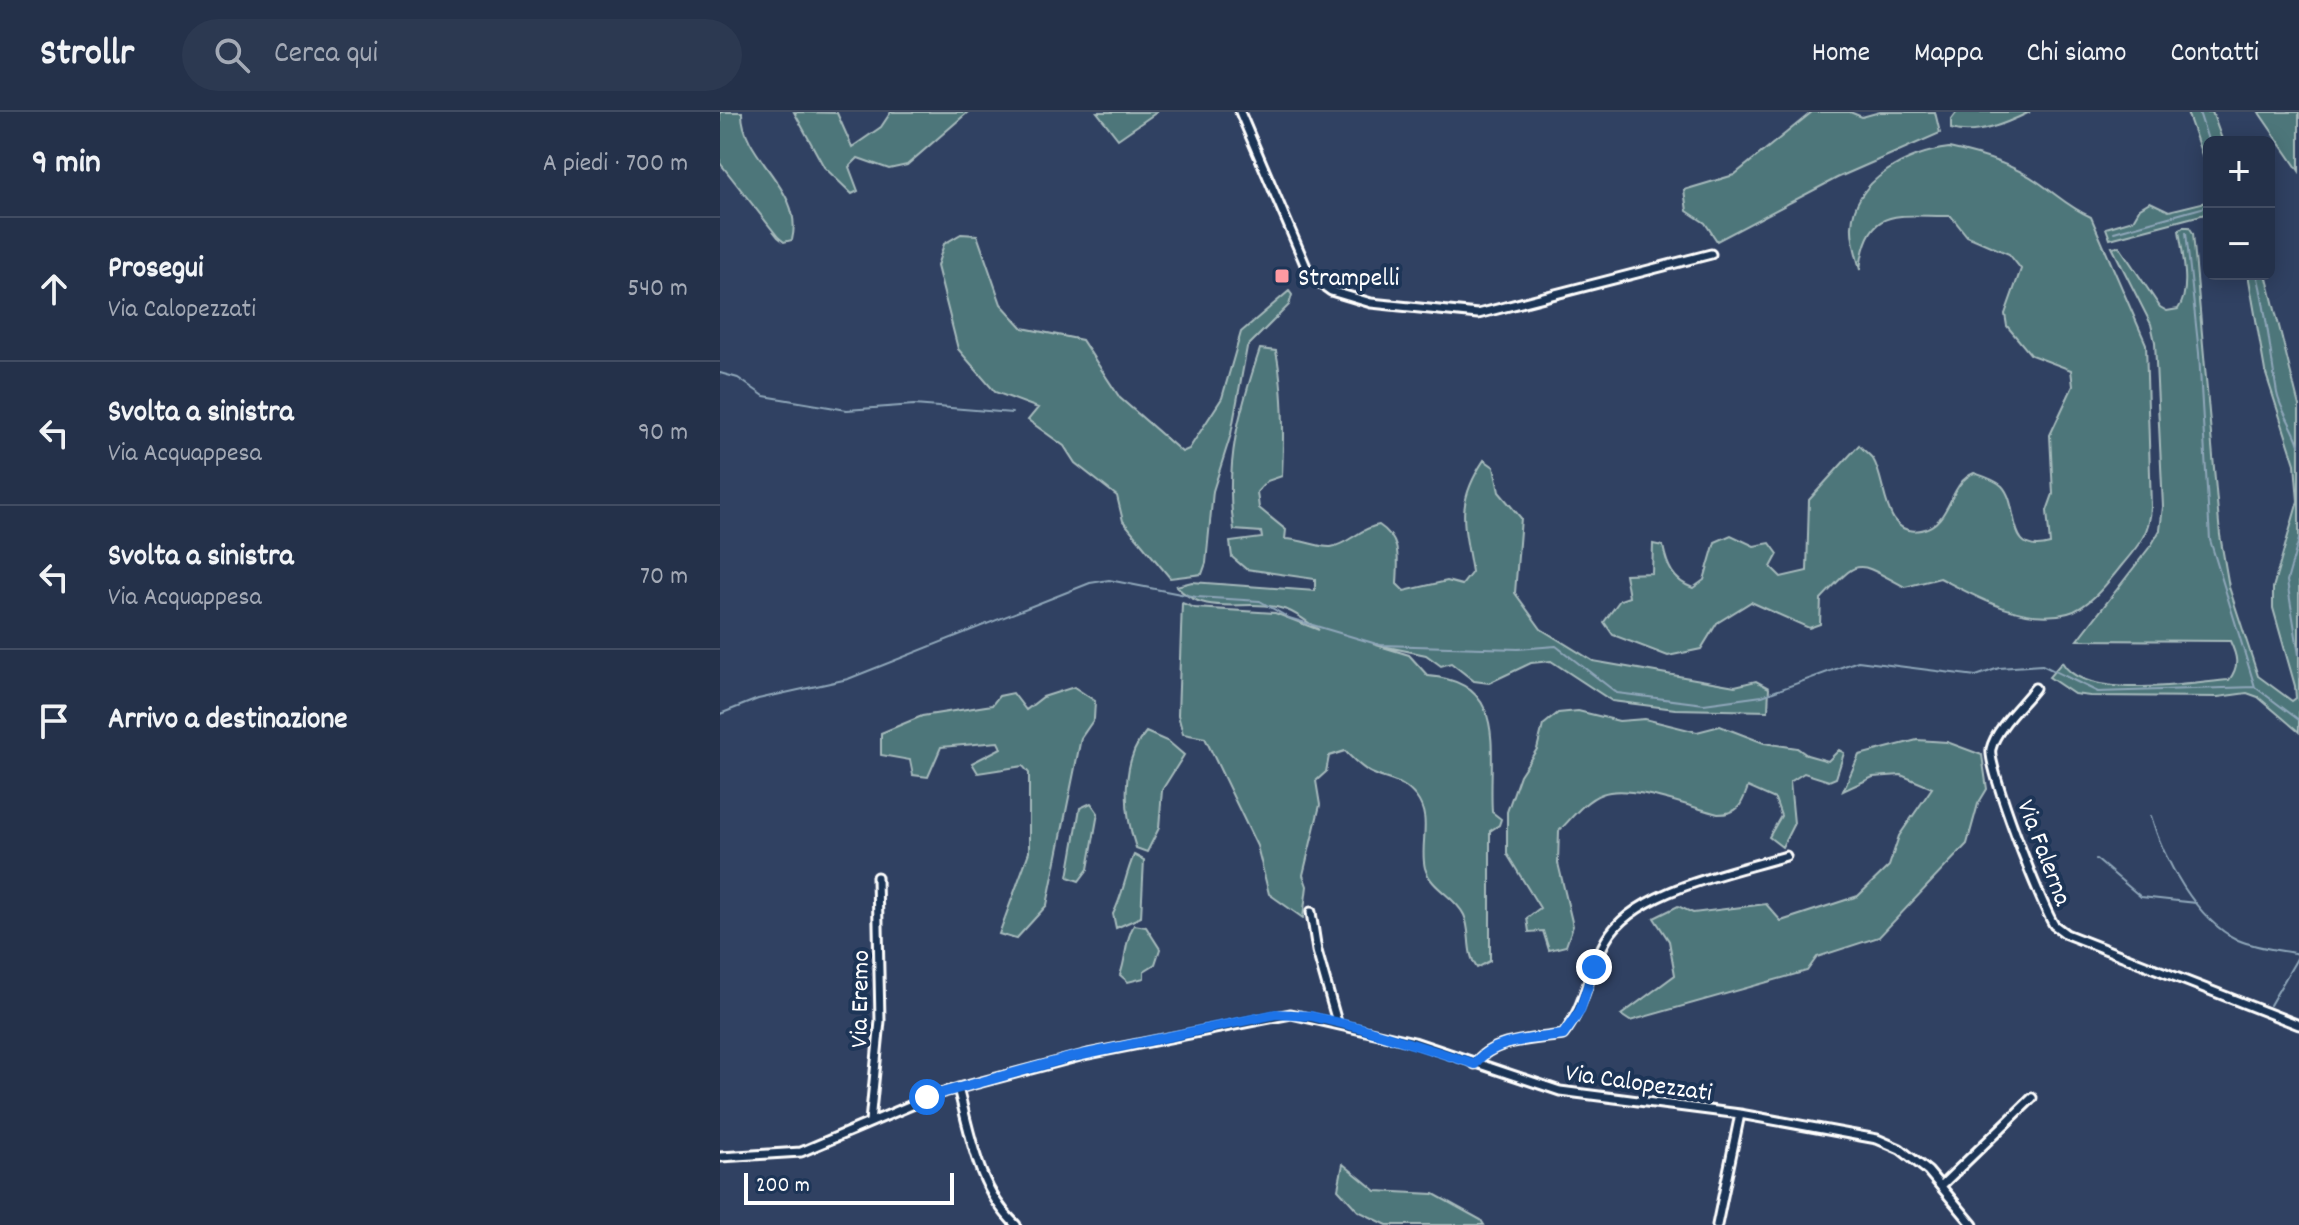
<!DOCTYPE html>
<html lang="it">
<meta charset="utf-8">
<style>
:root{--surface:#24314a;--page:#2c3951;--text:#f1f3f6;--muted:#a3a9b5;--line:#414c62}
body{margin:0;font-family:Dekko,sans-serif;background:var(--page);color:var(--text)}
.controls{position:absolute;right:24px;top:24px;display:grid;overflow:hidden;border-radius:12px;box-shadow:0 4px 20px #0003}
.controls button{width:72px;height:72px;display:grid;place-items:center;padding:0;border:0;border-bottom:2px solid var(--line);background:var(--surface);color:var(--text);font:40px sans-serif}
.scale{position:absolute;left:24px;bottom:20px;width:210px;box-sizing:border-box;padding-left:8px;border:4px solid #fff;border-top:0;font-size:22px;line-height:28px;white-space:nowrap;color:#fff;-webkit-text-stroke:6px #1d3557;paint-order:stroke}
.stop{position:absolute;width:24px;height:24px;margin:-18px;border:6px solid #1a73e8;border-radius:50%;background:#fff}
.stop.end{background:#1a73e8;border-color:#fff;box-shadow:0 2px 8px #0008}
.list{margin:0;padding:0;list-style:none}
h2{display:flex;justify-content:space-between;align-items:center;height:104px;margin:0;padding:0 32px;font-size:34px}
h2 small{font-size:26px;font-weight:400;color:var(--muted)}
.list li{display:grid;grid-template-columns:52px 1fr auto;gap:24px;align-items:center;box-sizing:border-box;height:144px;padding:0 32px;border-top:2px solid var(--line)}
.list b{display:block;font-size:30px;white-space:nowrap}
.list p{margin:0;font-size:26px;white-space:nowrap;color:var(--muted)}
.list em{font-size:26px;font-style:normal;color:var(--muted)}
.icon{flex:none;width:44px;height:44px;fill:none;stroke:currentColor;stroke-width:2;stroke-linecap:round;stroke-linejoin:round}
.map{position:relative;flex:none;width:1579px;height:1113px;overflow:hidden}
header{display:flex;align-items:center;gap:48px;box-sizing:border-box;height:112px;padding:0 40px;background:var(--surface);border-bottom:2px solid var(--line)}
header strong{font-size:38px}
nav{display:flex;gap:44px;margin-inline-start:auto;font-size:28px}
.search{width:560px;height:72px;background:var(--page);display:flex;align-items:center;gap:20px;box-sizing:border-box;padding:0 28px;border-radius:44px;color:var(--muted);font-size:30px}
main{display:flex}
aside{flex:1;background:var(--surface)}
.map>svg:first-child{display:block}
</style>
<header>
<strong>Strollr</strong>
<div class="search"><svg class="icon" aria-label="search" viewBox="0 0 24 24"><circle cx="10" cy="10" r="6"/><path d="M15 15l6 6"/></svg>Cerca qui</div>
<nav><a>Home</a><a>Mappa</a><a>Chi siamo</a><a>Contatti</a></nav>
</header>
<main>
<aside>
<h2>9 min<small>A piedi · 700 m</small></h2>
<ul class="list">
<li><svg class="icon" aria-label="ahead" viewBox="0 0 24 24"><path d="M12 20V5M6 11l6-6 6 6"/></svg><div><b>Prosegui</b><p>Via Calopezzati</p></div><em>540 m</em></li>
<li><svg class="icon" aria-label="left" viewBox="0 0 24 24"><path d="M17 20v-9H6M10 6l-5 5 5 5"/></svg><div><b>Svolta a sinistra</b><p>Via Acquappesa</p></div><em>90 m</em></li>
<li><svg class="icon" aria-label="left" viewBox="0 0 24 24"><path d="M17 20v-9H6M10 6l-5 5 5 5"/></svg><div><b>Svolta a sinistra</b><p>Via Acquappesa</p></div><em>70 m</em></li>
<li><svg class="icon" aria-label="arrive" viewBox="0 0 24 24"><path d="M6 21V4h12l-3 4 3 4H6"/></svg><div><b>Arrivo a destinazione</b></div></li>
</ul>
</aside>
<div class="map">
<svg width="1579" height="1113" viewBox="0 0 1579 1113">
<rect width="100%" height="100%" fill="#304162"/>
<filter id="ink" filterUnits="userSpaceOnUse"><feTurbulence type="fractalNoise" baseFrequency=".0125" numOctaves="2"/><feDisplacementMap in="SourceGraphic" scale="16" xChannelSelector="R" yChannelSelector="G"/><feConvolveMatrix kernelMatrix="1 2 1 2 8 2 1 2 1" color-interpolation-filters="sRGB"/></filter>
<g filter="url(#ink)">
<path fill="#4e767a" stroke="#a6babc" stroke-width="2" d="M0 0H22C21 46 85 77 72 128L64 130 58 125 0 51Z
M74 0 117 1 132 35 161 15 171 0H248L187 53 169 57 138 46 129 55 138 79 132 82 104 55Z
M377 0H437L398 27Z
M1092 0H1130L1142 5 1160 0H1215L1220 21 1117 66 997 129 985 111 967 99 964 78 1014 63Z
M1237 0H1310C1287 11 1256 25 1231 17V8Z
M1467 0H1492L1503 30H1489V63Z
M1539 0H1579V59L1540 2Z
M1229 36C1257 42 1294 53 1318 70 1337 83 1350 96 1371 105L1426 232 1431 395C1430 421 1418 434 1402 453 1388 470 1370 495 1348 501 1305 513 1256 485 1220 466L1185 475C1134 448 1141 445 1101 487L1100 512 1089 516 1031 490 997 511 981 537 948 544 893 523 884 510 900 488 909 485 905 462 932 461 933 432 943 434C947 454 953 469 973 476L984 468 995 430 1011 423 1034 434 1050 431 1058 442 1051 455 1061 465 1087 459 1089 388 1139 333C1143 338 1149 342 1153 347 1167 369 1162 426 1201 418 1232 412 1228 371 1254 361 1263 364 1276 368 1282 374 1301 394 1284 445 1330 432L1327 399 1333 382 1330 323 1353 274 1351 258 1311 243 1287 214 1285 202 1301 157 1289 142 1247 124 1231 104C1177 105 1147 92 1140 158 1137 144 1131 128 1132 114 1134 67 1189 41 1229 36Z
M1489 85V101L1390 127 1386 116 1413 108 1420 96 1430 90 1449 99 1486 90Z
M1463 115H1469L1473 121 1500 423 1509 475 1538 564 1572 589 1576 586 1575 574 1553 496V476L1578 389 1575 352 1545 259 1528 162H1546L1579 294V620L1538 585 1527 581 1498 585 1370 584 1354 582 1329 565 1342 550C1364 590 1469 571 1509 568 1520 554 1517 544 1510 529L1358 528 1432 432 1440 418 1443 395 1435 230 1431 212 1392 135 1399 134 1440 195 1447 199 1458 197C1472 178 1462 140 1459 118Z
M241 122 257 123 281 192 303 216 362 228 400 286 462 340 469 337 502 286 521 220 569 179 572 183 569 193 527 235 511 322 493 379 486 451 482 462 450 466 403 409 397 384 355 351 344 334 308 308 318 296 275 280 238 237 217 154 224 132Z
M540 237 556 239C564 279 564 323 562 364L547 369 537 380 539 396 566 418 565 427C581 427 600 436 611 435 629 432 640 416 659 413 682 428 678 447 677 472L684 479 727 469 742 473 752 460C744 411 735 392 764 348L774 355 779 380 801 406 795 481 821 517 873 549 1015 574 1036 569 1049 576 1048 599 955 597 892 589 831 549 811 551 769 571 754 569 731 551 721 554 706 543 653 532 689 543 708 564C790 570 768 640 772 700L781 707 779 713 770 719V849L757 856C745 840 752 820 744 803 735 784 711 777 705 756 699 732 713 707 696 685 683 668 671 670 654 662 643 658 633 647 625 639L609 644 606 660 596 669 600 693 583 763 587 774 583 806 549 782 537 734 485 626 463 622 458 603 462 491 475 496 555 501 599 518C590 512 578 502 567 498 529 484 487 508 456 474L472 470 595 479V467L526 457 512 445 510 430 542 426 541 420 514 418C504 351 519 300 540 237Z
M354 575 375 589 374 607 361 626 327 793 296 827 279 822 309 740V661L303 654 258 661 252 651 281 636 278 630 221 635 208 665 193 663 190 648 161 643V621L202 604 272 593 279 584 293 581 306 598 323 585Z
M858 599 899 609 925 607 977 620 1000 614 1044 631 1077 636 1087 643 1108 649 1119 638 1124 641 1116 666 1109 669 1084 661 1070 670 1074 711 1062 735 1049 725 1061 704 1055 687 1028 675C1022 692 1019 702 998 702 970 695 909 671 882 682 865 688 851 707 839 719L838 751 853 814 846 834 829 838 823 819 809 820 807 806 820 796 787 742V700L800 663 817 637 823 613 838 601Z
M426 620 449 630 464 643 442 678 439 716 427 740 416 736C404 701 400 649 426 620Z
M1197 628 1227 630 1262 643 1267 677 1258 692 1247 732 1159 825 1097 845 1087 859 910 909 901 903 955 863 949 829 934 806 958 794 973 801 1046 792 1061 809 1138 784 1169 754 1179 724 1212 676 1181 663 1153 665 1123 679 1139 643Z
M371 691 378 701 368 757 359 769 348 765 360 696Z
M414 743 424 748 421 805 396 816 393 802C403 784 405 763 414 743Z
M414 813 426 815 440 837 435 852 424 859V866L408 870 400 863C407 845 404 830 414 813Z
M623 1052 656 1079 714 1082 761 1108 764 1113H667L638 1099 618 1077Z"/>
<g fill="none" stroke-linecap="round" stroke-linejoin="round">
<path stroke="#8ea6b9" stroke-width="2" d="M1479 0 1489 31
M1394 120 1489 94
M1466 120 1479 241 1490 428 1535 575
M1537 162C1547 201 1550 241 1557 281 1560 298 1574 315 1579 333
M0 261 18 266 44 284 127 298 194 293 292 301
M1579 427 1567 469 1579 543
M0 602 38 587 128 567 370 471 389 468 476 485 540 489 569 506 660 533 798 537 836 534 897 581 984 592 1042 584 1138 549 1256 564 1279 556 1322 553 1378 580 1535 575 1579 608
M1431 704C1443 746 1476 808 1518 828 1537 836 1559 838 1579 842
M1376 747 1421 785 1476 791
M1550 893 1579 843"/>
<defs>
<path id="minor" d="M520 0 590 164 611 179 651 191 758 202 991 142
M1315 576C1302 593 1276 616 1271 637 1267 654 1321 793 1334 813L1346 822 1579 913
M591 800 597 839 617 910
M755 952C771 927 817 927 843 923 866 894 868 859 886 828 914 778 1014 760 1066 744
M238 976C251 1025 258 1077 296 1113
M150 1010 160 909 157 765
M0 1045 81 1040 220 981 368 942 571 902 694 930 840 979 1020 1002 1157 1027 1180 1037 1208 1059 1253 1113
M1222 1073 1312 986
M997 1113 1020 1002"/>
</defs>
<use href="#minor" stroke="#fff" stroke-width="13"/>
<use href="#minor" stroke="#1d3557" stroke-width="7"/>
</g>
</g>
<g fill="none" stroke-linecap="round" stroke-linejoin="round" filter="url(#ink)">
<path stroke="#1a73e8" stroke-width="10" d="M207 985 352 945 556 902 591 904 641 916 755 952C771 927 816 927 843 923L860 899 874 855"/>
</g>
<rect fill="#ff9aa2" stroke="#1d3557" stroke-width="3" x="554" y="156" width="16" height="16" rx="4"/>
<g text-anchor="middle" stroke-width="8" stroke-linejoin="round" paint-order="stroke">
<g font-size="26" fill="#fff" stroke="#1d3557" text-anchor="start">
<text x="578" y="173">Strampelli</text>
</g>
<g font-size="26" fill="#fff" stroke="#1d3557">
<text transform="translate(1326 740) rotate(69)" y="9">Via Falerna</text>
<text transform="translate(138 887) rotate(-89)" y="9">Via Eremo</text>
<text transform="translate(919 969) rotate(8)" y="9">Via Calopezzati</text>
</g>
</g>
</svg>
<div class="controls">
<button>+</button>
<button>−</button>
</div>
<div class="scale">200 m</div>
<div class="stop" style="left:207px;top:985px"></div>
<div class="stop end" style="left:874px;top:855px"></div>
</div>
</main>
